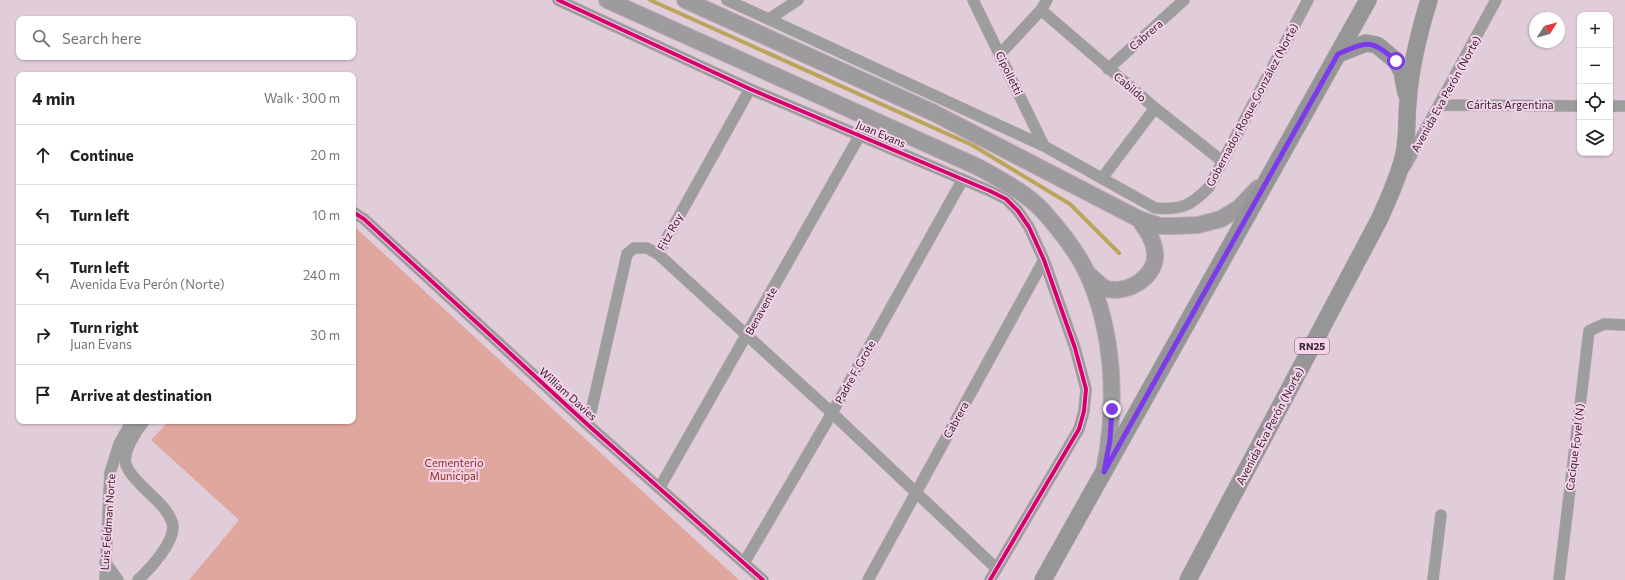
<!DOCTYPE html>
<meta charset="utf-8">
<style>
:root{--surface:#fff;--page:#f6f6f6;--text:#202124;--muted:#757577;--line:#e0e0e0}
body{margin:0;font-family:Commissioner,sans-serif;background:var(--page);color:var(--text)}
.controls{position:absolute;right:12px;top:12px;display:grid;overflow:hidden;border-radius:8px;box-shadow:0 1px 3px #0004}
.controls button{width:36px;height:36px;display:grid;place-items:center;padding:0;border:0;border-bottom:1px solid var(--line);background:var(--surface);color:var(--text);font:20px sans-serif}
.compass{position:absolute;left:1529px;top:12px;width:36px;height:36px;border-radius:50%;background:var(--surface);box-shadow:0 1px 3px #0004;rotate:53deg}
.stop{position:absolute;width:12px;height:12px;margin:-9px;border:3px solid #7c3aed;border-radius:50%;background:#fff}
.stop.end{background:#7c3aed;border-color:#fff;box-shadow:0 1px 4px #0008}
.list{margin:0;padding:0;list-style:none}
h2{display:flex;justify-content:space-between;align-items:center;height:52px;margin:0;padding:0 16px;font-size:17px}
h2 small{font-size:13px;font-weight:400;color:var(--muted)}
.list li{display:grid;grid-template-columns:26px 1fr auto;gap:12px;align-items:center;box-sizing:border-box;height:60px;padding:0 16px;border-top:1px solid var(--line)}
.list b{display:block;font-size:15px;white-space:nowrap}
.list p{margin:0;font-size:13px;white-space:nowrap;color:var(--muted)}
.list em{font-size:13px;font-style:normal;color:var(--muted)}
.icon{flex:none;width:22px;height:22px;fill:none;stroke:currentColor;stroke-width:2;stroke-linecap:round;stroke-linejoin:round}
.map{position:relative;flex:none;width:1625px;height:580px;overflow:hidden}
.search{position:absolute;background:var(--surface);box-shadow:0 1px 3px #0004;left:16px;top:16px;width:340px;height:44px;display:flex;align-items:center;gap:10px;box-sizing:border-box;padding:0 14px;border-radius:8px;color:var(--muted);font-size:15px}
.panel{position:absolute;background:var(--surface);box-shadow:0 1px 3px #0004;left:16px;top:72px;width:340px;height:352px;border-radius:8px}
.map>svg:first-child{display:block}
</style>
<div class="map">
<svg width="1625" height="580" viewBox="0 0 1625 580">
<rect width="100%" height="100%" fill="#e1cdda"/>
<path fill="#e0a79f" d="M356 228 739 580H189L239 520 151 440 169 421H353V229Z"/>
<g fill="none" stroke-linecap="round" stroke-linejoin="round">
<path stroke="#baa55d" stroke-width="4" d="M650 0 972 145 1070 204 1119 253"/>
<defs>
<path id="street" d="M558 0 750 89 990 191 1006 199 1018 211 1029 227 1044 260 1075 348 1086 389 1084 411 1079 429 990 580
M727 0 1044 146 1155 208C1181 210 1191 206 1209 187L1308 0
M973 0 1044 146
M1041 10 1155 108 1222 161
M769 19 798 0
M1000 54 1041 10 1047 0
M1108 69 1184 0
M1440 105 1580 106
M1610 106H1625
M1405 167 1496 0
M1103 177 1155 108
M353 212 364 219 588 425 763 580
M658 254 832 413 996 568
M588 425 627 254 634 248H647L658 254 750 89
M660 487 860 135
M105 562 118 580
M744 563 832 413 963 179
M105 580 110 473 119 444 132 421
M138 580C150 569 178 539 172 522 167 508 155 499 145 489 138 482 130 475 126 465 122 453 136 431 144 421
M868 580 1044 260
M1433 580 1441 515
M1559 580 1589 331 1604 324 1625 325"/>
<path id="secondary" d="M607 0 978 167C1001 180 1025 192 1043 211 1059 229 1077 251 1087 273 1114 332 1117 403 1105 466
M685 0 932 112 1139 219 1160 226H1176L1198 225 1221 219 1239 208 1258 188
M1088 274C1093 278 1101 287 1107 289 1129 294 1157 276 1155 253 1154 240 1146 229 1139 219"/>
<path id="primary" d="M1338 54 1366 43 1377 45 1396 61 1402 72 1406 93
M1043 580 1368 0
M1188 580 1380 218C1389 197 1399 177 1404 154 1408 135 1406 121 1408 102 1410 68 1419 33 1429 0"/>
</defs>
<use href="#street" stroke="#bcadb7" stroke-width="12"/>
<use href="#secondary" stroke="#bcadb7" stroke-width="18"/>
<use href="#primary" stroke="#bcadb7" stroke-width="18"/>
<use href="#street" stroke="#9d9d9e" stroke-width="11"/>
<use href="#secondary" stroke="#9d9b9e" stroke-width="16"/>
<use href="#primary" stroke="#969696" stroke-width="17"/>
<defs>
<path id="cycleway" d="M558 0 750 89 990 191 1006 199 1018 211 1029 227 1044 260 1075 348 1086 389 1084 411 1079 429 990 580
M353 212 364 219 588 425 763 580"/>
</defs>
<use href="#cycleway" stroke="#f6d2eb" stroke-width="6"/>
<use href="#cycleway" stroke="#d6006c" stroke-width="4"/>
</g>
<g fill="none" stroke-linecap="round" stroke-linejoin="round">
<path stroke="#7c3aed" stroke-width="5" d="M1112 409 1110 440 1104 472 1338 54C1367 42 1371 38 1396 61"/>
</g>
<g text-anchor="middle" stroke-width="4" stroke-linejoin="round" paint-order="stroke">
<rect fill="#f6d2eb" stroke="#6d5967" stroke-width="1" x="1295" y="338" width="34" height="16" rx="3"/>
<g font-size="10" font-weight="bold" fill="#32252e">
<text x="1312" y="350">RN25</text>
</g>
<g font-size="11" fill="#32252e" stroke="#f6d2eb">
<text transform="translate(1146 35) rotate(-41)" y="4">Cabrera</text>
<text transform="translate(1009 73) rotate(64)" y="4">Cipolletti</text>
<text transform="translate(1130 87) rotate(40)" y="4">Cabildo</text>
<text transform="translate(1446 94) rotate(-61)" y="4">Avenida Eva Perón (Norte)</text>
<text transform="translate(1252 105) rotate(-62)" y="4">Gobernador Roque González (Norte)</text>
<text x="1510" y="109">Cáritas Argentina</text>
<text transform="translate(881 134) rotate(23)" y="4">Juan Evans</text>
<text transform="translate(670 232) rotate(-61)" y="4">Fitz Roy</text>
<text transform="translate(761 311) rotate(-61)" y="4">Benavente</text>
<text transform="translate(855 372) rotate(-61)" y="4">Padre F. Grote</text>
<text transform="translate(568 394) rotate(42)" y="4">William Davies</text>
<text transform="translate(956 420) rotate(-61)" y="4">Cabrera</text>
<text transform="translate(1270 426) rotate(-62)" y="4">Avenida Eva Perón (Norte)</text>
<text transform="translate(1575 447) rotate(-83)" y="4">Cacique Foyel (N)</text>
<text transform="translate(108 522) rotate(-86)" y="4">Luis Feldman Norte</text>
</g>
<g font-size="11" fill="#852f15" stroke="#f6d2eb">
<text x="454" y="467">Cementerio<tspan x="454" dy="13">Municipal</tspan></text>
</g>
</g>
</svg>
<div class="controls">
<button>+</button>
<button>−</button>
<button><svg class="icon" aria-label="locate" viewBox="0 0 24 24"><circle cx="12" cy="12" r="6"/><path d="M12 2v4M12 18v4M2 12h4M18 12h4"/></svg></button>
<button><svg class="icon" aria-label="layers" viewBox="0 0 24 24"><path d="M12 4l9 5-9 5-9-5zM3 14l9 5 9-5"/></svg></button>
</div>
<svg class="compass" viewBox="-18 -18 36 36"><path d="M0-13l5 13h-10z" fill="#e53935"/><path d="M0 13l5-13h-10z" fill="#757577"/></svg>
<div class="stop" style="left:1396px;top:61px"></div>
<div class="stop end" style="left:1112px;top:409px"></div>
<div class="search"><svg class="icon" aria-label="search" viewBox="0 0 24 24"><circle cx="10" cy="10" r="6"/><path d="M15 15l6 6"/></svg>Search here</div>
<section class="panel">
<h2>4 min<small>Walk · 300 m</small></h2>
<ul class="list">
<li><svg class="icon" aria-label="ahead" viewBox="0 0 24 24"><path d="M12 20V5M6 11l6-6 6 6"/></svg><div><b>Continue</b></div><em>20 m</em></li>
<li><svg class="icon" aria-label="left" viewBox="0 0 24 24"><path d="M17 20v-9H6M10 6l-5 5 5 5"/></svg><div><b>Turn left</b></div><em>10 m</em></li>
<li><svg class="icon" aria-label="left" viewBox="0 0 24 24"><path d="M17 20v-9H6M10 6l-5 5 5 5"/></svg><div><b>Turn left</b><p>Avenida Eva Perón (Norte)</p></div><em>240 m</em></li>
<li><svg class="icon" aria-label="right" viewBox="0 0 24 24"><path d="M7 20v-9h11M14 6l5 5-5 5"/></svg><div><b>Turn right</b><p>Juan Evans</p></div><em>30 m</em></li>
<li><svg class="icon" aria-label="arrive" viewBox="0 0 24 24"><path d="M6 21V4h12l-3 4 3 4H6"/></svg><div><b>Arrive at destination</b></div></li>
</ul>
</section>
</div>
